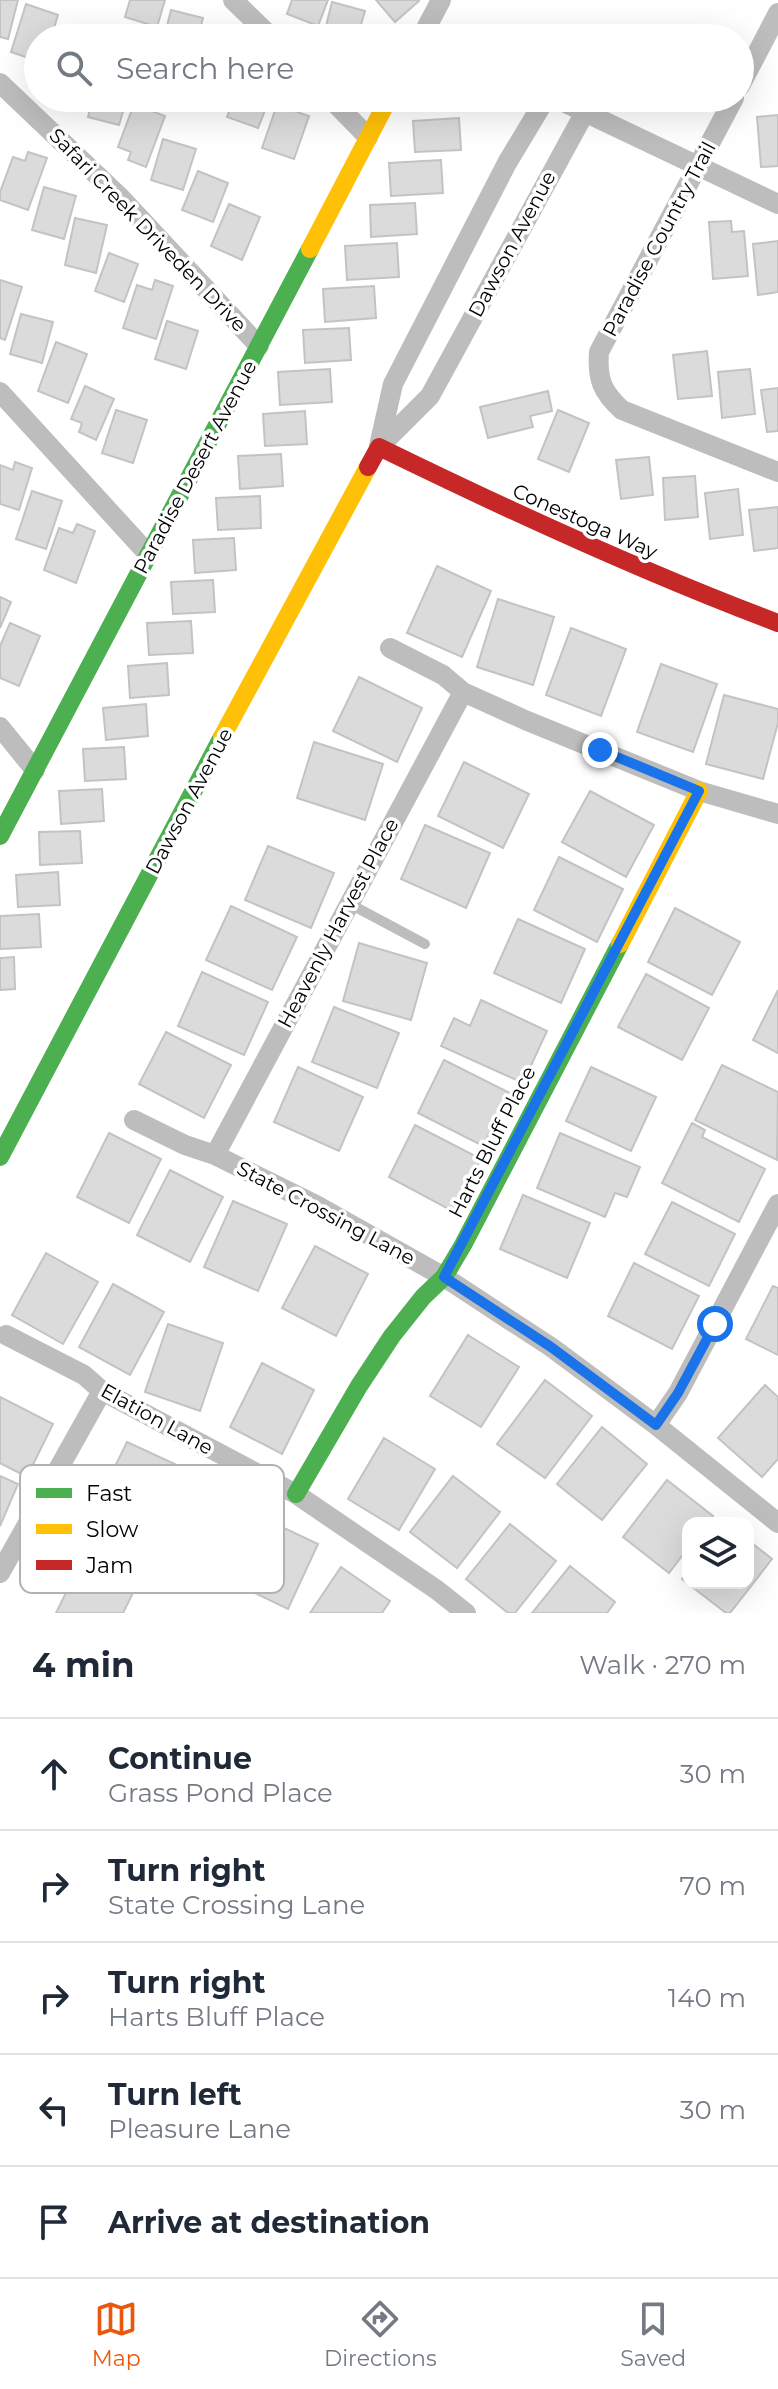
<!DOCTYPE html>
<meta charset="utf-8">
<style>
:root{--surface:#fff;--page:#f6f6f7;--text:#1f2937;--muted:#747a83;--line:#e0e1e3;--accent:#ea580c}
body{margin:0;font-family:Montserrat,sans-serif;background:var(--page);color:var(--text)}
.controls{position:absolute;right:24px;bottom:24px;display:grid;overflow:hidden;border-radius:16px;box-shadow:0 8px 32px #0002}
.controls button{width:72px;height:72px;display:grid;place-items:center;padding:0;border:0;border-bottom:2px solid var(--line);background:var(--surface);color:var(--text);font:40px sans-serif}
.stop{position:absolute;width:24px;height:24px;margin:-18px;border:6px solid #1a73e8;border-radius:50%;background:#fff}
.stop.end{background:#1a73e8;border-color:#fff;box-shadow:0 2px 8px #0008}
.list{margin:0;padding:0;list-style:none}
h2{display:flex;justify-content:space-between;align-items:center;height:104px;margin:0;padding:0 32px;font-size:34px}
h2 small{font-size:26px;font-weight:400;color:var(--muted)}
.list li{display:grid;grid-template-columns:52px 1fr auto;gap:24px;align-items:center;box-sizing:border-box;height:112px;padding:0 32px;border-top:2px solid var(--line)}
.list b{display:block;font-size:30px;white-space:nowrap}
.list p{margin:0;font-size:26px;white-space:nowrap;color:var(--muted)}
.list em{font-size:26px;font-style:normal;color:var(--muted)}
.icon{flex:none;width:44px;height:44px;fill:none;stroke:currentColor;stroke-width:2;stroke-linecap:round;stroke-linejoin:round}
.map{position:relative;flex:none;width:778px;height:1613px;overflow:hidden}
.search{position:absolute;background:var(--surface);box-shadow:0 8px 32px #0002;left:24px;right:24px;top:24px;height:88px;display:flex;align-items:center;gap:20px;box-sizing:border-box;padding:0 28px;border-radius:44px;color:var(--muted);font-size:30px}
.sheet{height:664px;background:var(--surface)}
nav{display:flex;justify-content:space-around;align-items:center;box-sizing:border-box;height:112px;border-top:2px solid var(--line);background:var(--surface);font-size:22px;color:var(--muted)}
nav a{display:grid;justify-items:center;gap:4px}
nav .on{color:var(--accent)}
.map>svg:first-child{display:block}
</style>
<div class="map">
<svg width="778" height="1613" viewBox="0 0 778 1613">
<rect width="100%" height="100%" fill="#fff"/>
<path fill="#dbdbdb" stroke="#c3c3c3" stroke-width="2" d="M0 0H18L8 39 0 37Z
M130 0H165L157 27 125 17Z
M292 0H328L318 26 287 14Z
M376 0H418L419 1 395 22Z
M332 2 365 11 357 38H323Z
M26 4 58 15 51 38H38V61L11 52Z
M171 10 203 18 198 38H164Z
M63 98H86L84 107 62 102Z
M93 98H127L119 125 88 117Z
M234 98H270L258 128 227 117Z
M134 104 165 116 146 167 128 160 131 152 118 147Z
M277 105 309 116 294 159 262 148Z
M778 115V166L761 167 757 117Z
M459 118 461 150 415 152 413 121Z
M163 139 196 149 183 190 151 180Z
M28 152 47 158 28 210 0 200V192L13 157 25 161Z
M441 160 443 193 391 196 389 163Z
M198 171 228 183 213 222 182 210Z
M44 187 76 196 64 239 32 230Z
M415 203 417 234 371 237 370 205Z
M229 204 260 217 242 260 211 246Z
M75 218 107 225 96 273 65 265Z
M731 221 732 232 744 231 748 276 713 279 709 222Z
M778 241V292L758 295 753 244Z
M397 243 399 277 347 280 345 246Z
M109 253 138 264 124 302 95 291Z
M0 280 22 287 5 340 0 338Z
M155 280 173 286 156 339 123 328 137 285 152 290Z
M374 286 376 318 325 322 323 289Z
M21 314 53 322 42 363 10 354Z
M167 321 198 331 186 369 155 359Z
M349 328 351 360 305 363 303 330Z
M56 342 87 354 68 403 38 391Z
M707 351 712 396 678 399 673 355Z
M330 369 332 402 280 405 278 372Z
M750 369 755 414 722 418 718 372Z
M85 386 114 399 96 440 79 432 82 423 71 419Z
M778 388V431L767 432 761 390Z
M548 391 552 411 530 416 533 427 488 438 480 407Z
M116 410 147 420 133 463 102 453Z
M558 410 589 423 569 472 538 459Z
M305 411 307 444 265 446 263 414Z
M281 454 283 486 240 489 238 456Z
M649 457 653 495 621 499 616 460Z
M15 462 32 468 19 510 0 504V465L13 470Z
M695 476 698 517 665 520 663 478Z
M738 489 743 535 710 539 705 493Z
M32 491 62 501 46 549 16 539Z
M260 496 261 528 218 530 216 498Z
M778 507V548L754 551 749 510Z
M77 524 95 531 76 583 44 570 59 528 73 533Z
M234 538 236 570 195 573 193 540Z
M437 566 491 591 462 657 407 633Z
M213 580 215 612 173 614 171 582Z
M0 597 11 602 0 628Z
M498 599 554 617 533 685 477 667Z
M191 621 193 653 149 655 147 623Z
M10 623 40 636 19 686 0 678V646Z
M571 628 626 649 601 716 546 695Z
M167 663 169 695 130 698 128 666Z
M661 664 717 684 693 752 637 732Z
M359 677 422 708 397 762 333 731Z
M724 695 778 709V723L763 779 706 764Z
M146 704 148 736 106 740 103 708Z
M314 742 383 764 365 820 297 798Z
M124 747 126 779 85 781 83 749Z
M464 762 529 794 503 848 438 816Z
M102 789 104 821 61 824 59 791Z
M590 791 654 825 626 877 562 842Z
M425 825 490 853 466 908 401 879Z
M80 831 82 863 40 865 39 832Z
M268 846 334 873 311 928 245 900Z
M559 857 623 889 597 942 534 910Z
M58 872 60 905 18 907 16 875Z
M231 906 297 937 272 990 206 960Z
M675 908 740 942 712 995 648 962Z
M39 914 41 947 0 949V916Z
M518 919 585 949 561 1003 494 973Z
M359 943 427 963 411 1020 343 1001Z
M14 957 15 989 0 990V958Z
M202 972 268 1002 244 1055 178 1026Z
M646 974 709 1008 682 1060 618 1027Z
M778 990V1053L753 1040Z
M481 1000 547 1031 523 1083 441 1046 454 1018 470 1026Z
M334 1007 399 1033 377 1088 312 1062Z
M166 1032 231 1065 204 1118 139 1084Z
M444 1060 510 1093 483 1146 418 1113Z
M722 1065 778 1092 777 1160 695 1120Z
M298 1067 363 1097 339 1151 274 1122Z
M591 1067 656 1097 631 1151 566 1121Z
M692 1123 705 1130 702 1137 765 1169 739 1222 662 1183Z
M415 1125 481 1159 454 1212 389 1177Z
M109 1133 161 1159 129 1223 77 1197Z
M560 1133 640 1167 627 1197 615 1193 605 1217 537 1188Z
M170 1170 223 1197 190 1262 137 1235Z
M523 1195 590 1223 567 1278 500 1249Z
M233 1201 287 1224 258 1291 204 1267Z
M672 1202 735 1234 709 1286 645 1254Z
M315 1246 368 1274 336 1336 282 1308Z
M46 1253 98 1282 63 1344 12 1315Z
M634 1263 699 1296 672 1349 608 1316Z
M113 1284 164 1312 130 1375 79 1347Z
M773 1286 778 1288V1355L746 1339Z
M168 1324 223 1343 200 1411 145 1392Z
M468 1335 519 1367 481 1427 430 1396Z
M262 1363 314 1390 282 1454 230 1427Z
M545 1380 592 1416 545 1478 497 1444Z
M765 1385 778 1397V1459L762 1477 718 1438Z
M0 1397 53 1424 27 1477 0 1463Z
M602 1427 647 1464 602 1520 557 1484Z
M384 1438 435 1469 399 1530 348 1499Z
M127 1442 179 1466 148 1532 95 1507Z
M0 1476 18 1484 0 1526Z
M453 1476 500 1512 457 1568 410 1532Z
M667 1480 713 1516 708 1523H688V1548L669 1573 623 1537Z
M265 1519 318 1544 288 1609 234 1583Z
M510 1524 556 1561 515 1613H508L466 1579Z
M748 1540 772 1559 730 1613H726L682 1579 688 1571V1583H748Z
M79 1566 133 1593 123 1613H56Z
M570 1566 615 1602 607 1613H532Z
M341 1567 390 1601 382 1613H310Z"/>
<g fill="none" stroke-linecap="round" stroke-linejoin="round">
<path stroke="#bdbdbd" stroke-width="10" d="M348 903 425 944"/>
<path stroke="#bdbdbd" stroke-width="20" d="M233 0 272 38
M421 38 441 0
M0 83 121 198 259 346
M740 86 778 13
M330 98 368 137
M555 98 778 204
M734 98 599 352C597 379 602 392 622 410L778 472
M0 392 149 555
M379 446 393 384 507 163 546 98
M379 447 430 396 584 114
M390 648 443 675 463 692 525 720 699 791 778 814
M0 727 35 770
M134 1120 185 1145 215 1155 316 1205 444 1277 551 1347 656 1425 778 1523
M215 1155 463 692
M6 1335 84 1375 102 1391 296 1494 437 1590 466 1613
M656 1425 678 1393 778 1204
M0 1573 102 1391"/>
<path stroke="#4caf50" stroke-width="18" d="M0 836 310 249
M0 1157 222 737
M296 1494 359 1386 392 1336 423 1297 444 1277 463 1245 620 944"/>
<path stroke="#ffc107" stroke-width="18" d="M310 249 389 98
M222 737 368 467
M620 944 699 791"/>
<path stroke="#c62828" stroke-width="18" d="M368 467 379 447C510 511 642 572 778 623"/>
</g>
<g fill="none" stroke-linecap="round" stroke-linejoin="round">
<path stroke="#1a73e8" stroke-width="10" d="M600 750 699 791 444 1277 551 1347 656 1425 678 1393 715 1324"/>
</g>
<g text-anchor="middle" stroke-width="7" stroke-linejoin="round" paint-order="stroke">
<g font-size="20" fill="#000" stroke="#fff">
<text transform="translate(148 230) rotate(46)" y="7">Safari Creek Driveden Drive</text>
<text transform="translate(659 239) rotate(-62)" y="7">Paradise Country Trail</text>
<text transform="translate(512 244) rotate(-62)" y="7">Dawson Avenue</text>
<text transform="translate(195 467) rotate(-62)" y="7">Paradise Desert Avenue</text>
<text transform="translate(585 521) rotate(24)" y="7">Conestoga Way</text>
<text transform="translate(189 801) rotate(-62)" y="7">Dawson Avenue</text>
<text transform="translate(338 923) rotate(-62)" y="7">Heavenly Harvest Place</text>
<text transform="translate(492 1142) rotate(-63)" y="7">Harts Bluff Place</text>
<text transform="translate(326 1213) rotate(28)" y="7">State Crossing Lane</text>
<text transform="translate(157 1419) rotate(29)" y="7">Elation Lane</text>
</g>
</g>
<rect x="20" y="1465" width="264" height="128" rx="12" fill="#fff" stroke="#b2b2b2" stroke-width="2"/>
<rect x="36" y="1488" width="36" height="10" fill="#4caf50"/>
<rect x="36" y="1524" width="36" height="10" fill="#ffc107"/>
<rect x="36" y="1560" width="36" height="10" fill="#c62828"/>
<g font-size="22" fill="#000">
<text x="86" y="1501">Fast</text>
<text x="86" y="1537">Slow</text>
<text x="86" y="1573">Jam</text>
</g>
</svg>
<div class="controls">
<button><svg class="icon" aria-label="layers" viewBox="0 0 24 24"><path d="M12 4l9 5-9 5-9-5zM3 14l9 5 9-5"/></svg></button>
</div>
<div class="stop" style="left:715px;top:1324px"></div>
<div class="stop end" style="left:600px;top:750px"></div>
<div class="search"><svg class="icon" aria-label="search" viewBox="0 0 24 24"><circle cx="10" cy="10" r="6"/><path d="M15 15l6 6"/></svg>Search here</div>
</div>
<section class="sheet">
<h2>4 min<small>Walk · 270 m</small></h2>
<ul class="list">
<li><svg class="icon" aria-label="ahead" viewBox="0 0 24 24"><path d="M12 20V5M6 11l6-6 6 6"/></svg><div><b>Continue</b><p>Grass Pond Place</p></div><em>30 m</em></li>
<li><svg class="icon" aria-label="right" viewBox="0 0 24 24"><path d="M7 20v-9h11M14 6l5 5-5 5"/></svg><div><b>Turn right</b><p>State Crossing Lane</p></div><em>70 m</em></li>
<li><svg class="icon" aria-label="right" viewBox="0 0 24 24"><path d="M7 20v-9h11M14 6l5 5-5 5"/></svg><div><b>Turn right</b><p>Harts Bluff Place</p></div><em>140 m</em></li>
<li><svg class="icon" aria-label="left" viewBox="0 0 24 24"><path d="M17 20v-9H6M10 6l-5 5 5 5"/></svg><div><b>Turn left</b><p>Pleasure Lane</p></div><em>30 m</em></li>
<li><svg class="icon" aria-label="arrive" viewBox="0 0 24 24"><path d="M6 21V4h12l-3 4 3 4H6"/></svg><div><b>Arrive at destination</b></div></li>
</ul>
</section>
<nav>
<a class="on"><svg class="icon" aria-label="map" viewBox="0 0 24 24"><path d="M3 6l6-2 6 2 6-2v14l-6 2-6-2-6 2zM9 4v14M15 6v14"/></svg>Map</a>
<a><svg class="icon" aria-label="directions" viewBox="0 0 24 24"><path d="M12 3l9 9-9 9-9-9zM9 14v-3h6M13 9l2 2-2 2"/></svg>Directions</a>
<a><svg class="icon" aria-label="saved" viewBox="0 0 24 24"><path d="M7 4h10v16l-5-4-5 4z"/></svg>Saved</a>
</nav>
